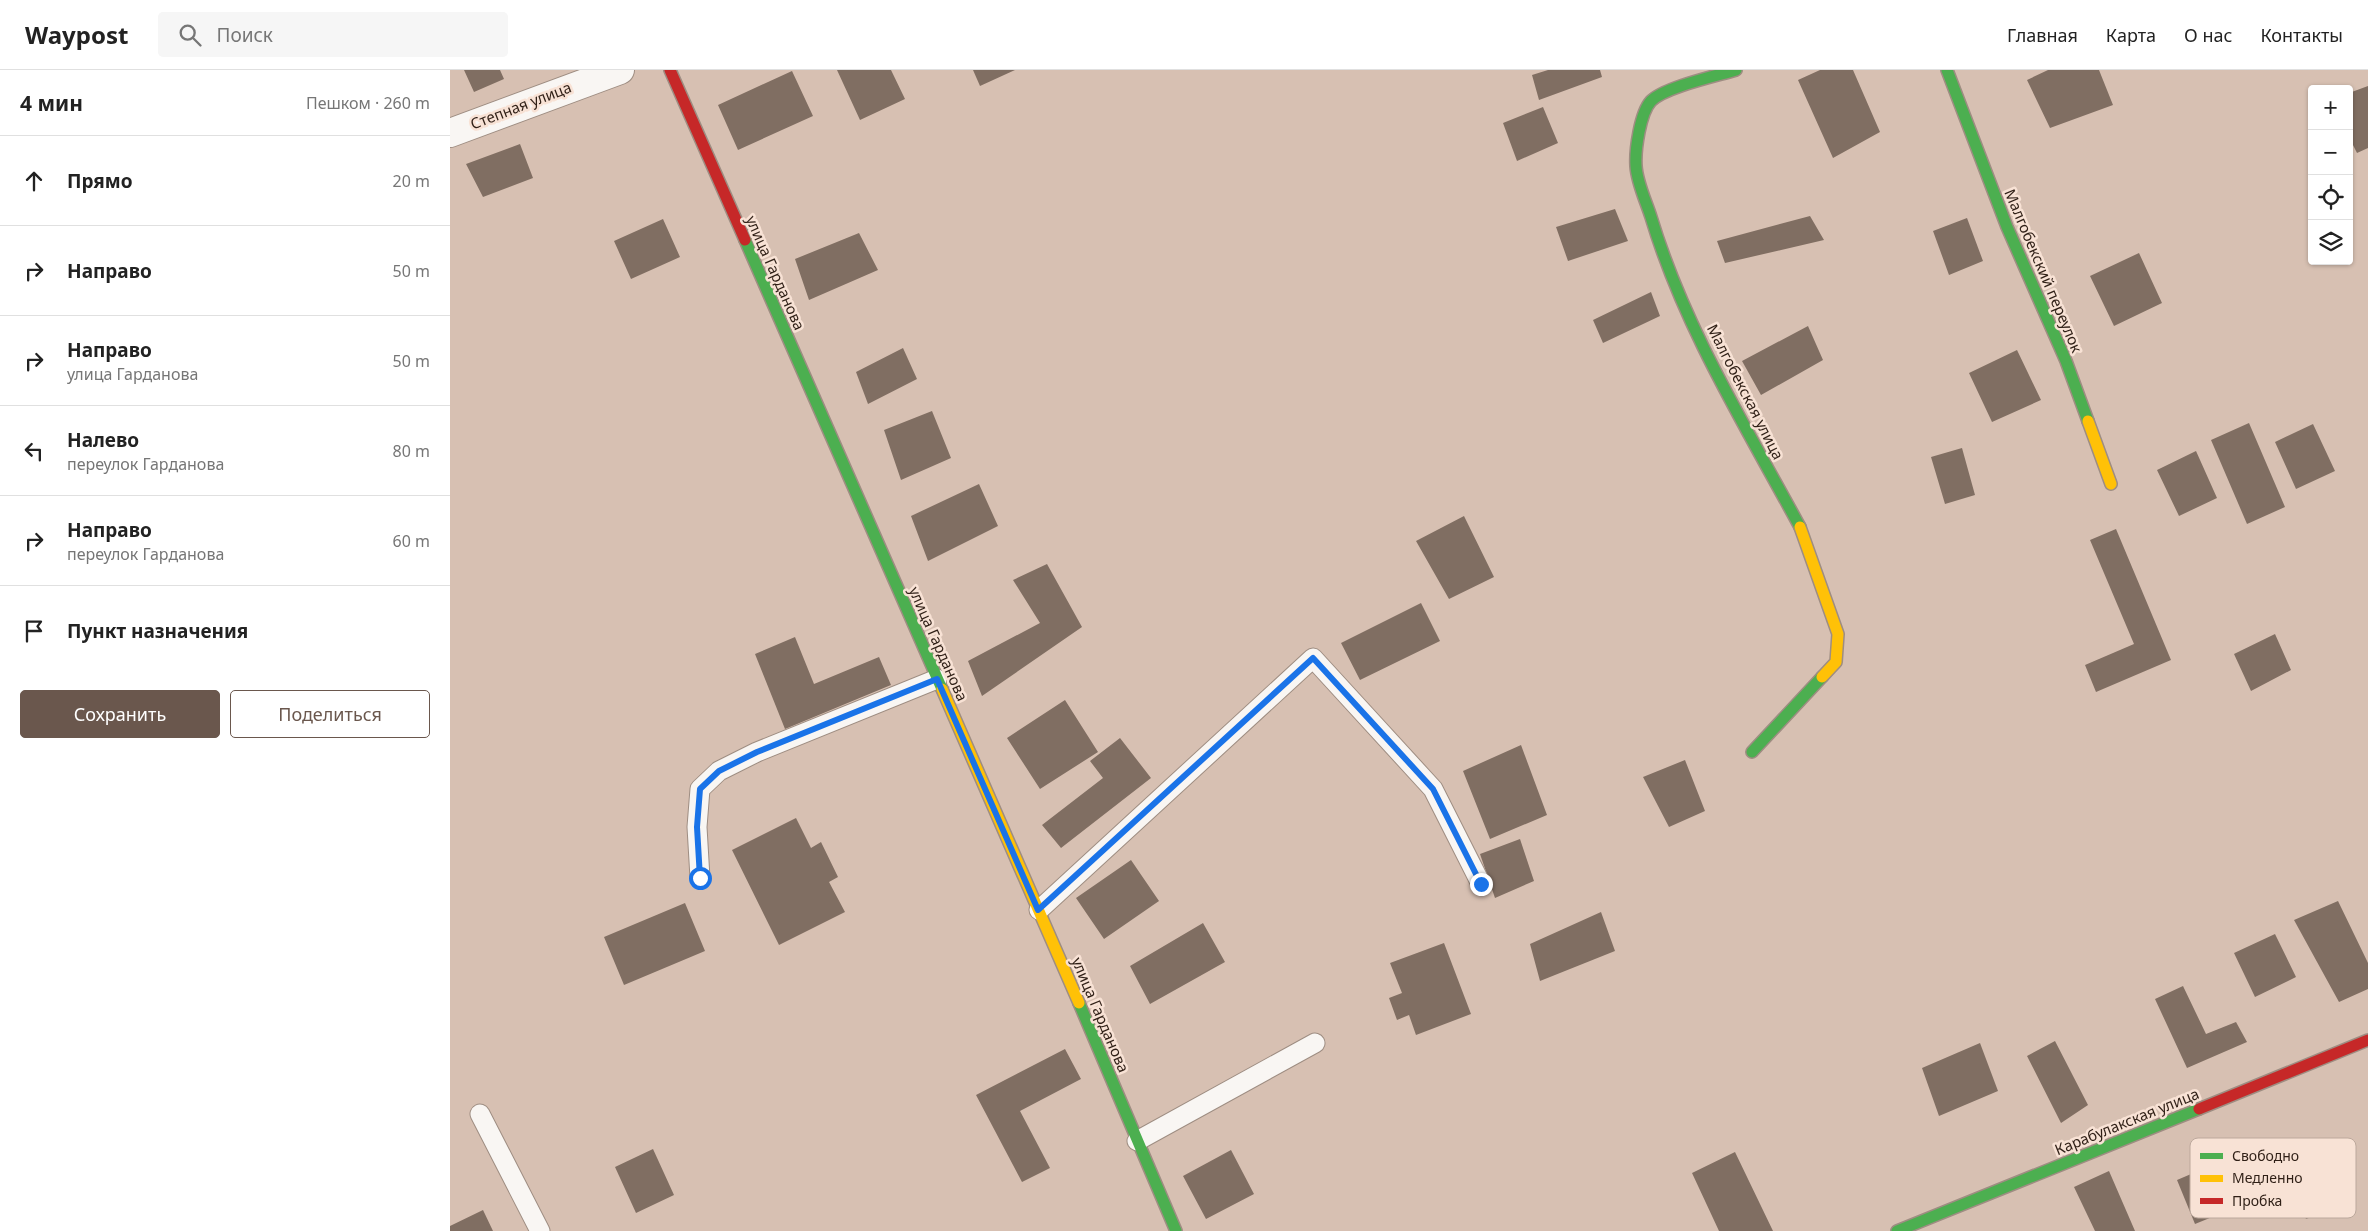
<!DOCTYPE html>
<html lang="ru">
<meta charset="utf-8">
<style>
:root{--surface:#fff;--page:#f6f6f6;--text:#222;--muted:#767676;--line:#e0e0e0;--accent:#6a574d}
body{margin:0;font-family:"Noto Sans",sans-serif;background:var(--page);color:var(--text)}
.controls{position:absolute;right:15px;top:15px;display:grid;overflow:hidden;border-radius:5px;box-shadow:0 1px 4px #0004}
.controls button{width:45px;height:45px;display:grid;place-items:center;padding:0;border:0;border-bottom:1px solid var(--line);background:var(--surface);color:var(--text);font:25px sans-serif}
.stop{position:absolute;width:15px;height:15px;margin:-11px;border:4px solid #1a73e8;border-radius:50%;background:#fff}
.stop.end{background:#1a73e8;border-color:#fff;box-shadow:0 1px 5px #0008}
.list{margin:0;padding:0;list-style:none}
h2{display:flex;justify-content:space-between;align-items:center;height:65px;margin:0;padding:0 20px;font-size:21px}
h2 small{font-size:16px;font-weight:400;color:var(--muted)}
.list li{display:grid;grid-template-columns:32px 1fr auto;gap:15px;align-items:center;box-sizing:border-box;height:90px;padding:0 20px;border-top:1px solid var(--line)}
.list b{display:block;font-size:19px;white-space:nowrap}
.list p{margin:0;font-size:16px;white-space:nowrap;color:var(--muted)}
.list em{font-size:16px;font-style:normal;color:var(--muted)}
.actions{display:flex;gap:10px;padding:15px 20px}
.actions a{flex:1;padding:11px 0;border:1px solid var(--accent);border-radius:5px;text-align:center;font-size:18px;color:var(--accent)}
.actions .main{background:var(--accent);color:#fff}
.icon{flex:none;width:28px;height:28px;fill:none;stroke:currentColor;stroke-width:2;stroke-linecap:round;stroke-linejoin:round}
.map{position:relative;flex:none;width:1918px;height:1161px;overflow:hidden}
header{display:flex;align-items:center;gap:30px;box-sizing:border-box;height:70px;padding:0 25px;background:var(--surface);border-bottom:1px solid var(--line)}
header strong{font-size:24px}
nav{display:flex;gap:28px;margin-inline-start:auto;font-size:18px}
.search{width:350px;height:45px;background:var(--page);display:flex;align-items:center;gap:12px;box-sizing:border-box;padding:0 18px;border-radius:5px;color:var(--muted);font-size:19px}
main{display:flex}
aside{flex:1;background:var(--surface)}
.map>svg:first-child{display:block}
</style>
<header>
<strong>Waypost</strong>
<div class="search"><svg class="icon" aria-label="search" viewBox="0 0 24 24"><circle cx="10" cy="10" r="6"/><path d="M15 15l6 6"/></svg>Поиск</div>
<nav><a>Главная</a><a>Карта</a><a>О нас</a><a>Контакты</a></nav>
</header>
<main>
<aside>
<h2>4 мин<small>Пешком · 260 m</small></h2>
<ul class="list">
<li><svg class="icon" aria-label="ahead" viewBox="0 0 24 24"><path d="M12 20V5M6 11l6-6 6 6"/></svg><div><b>Прямо</b></div><em>20 m</em></li>
<li><svg class="icon" aria-label="right" viewBox="0 0 24 24"><path d="M7 20v-9h11M14 6l5 5-5 5"/></svg><div><b>Направо</b></div><em>50 m</em></li>
<li><svg class="icon" aria-label="right" viewBox="0 0 24 24"><path d="M7 20v-9h11M14 6l5 5-5 5"/></svg><div><b>Направо</b><p>улица Гарданова</p></div><em>50 m</em></li>
<li><svg class="icon" aria-label="left" viewBox="0 0 24 24"><path d="M17 20v-9H6M10 6l-5 5 5 5"/></svg><div><b>Налево</b><p>переулок Гарданова</p></div><em>80 m</em></li>
<li><svg class="icon" aria-label="right" viewBox="0 0 24 24"><path d="M7 20v-9h11M14 6l5 5-5 5"/></svg><div><b>Направо</b><p>переулок Гарданова</p></div><em>60 m</em></li>
<li><svg class="icon" aria-label="arrive" viewBox="0 0 24 24"><path d="M6 21V4h12l-3 4 3 4H6"/></svg><div><b>Пункт назначения</b></div></li>
</ul>
<div class="actions"><a class="main">Сохранить</a><a>Поделиться</a></div>
</aside>
<div class="map">
<svg width="1918" height="1161" viewBox="0 0 1918 1161">
<rect width="100%" height="100%" fill="#d7c0b2"/>
<path fill="#806e62" d="M14 0H50L54 9 24 22Z
M387 0H441L455 29 410 50Z
M523 0H565L530 16Z
M1098 0H1150L1152 7 1089 30 1082 5Z
M1370 0H1403L1430 62 1383 88 1348 10Z
M1598 0H1649L1663 35 1600 58 1577 10Z
M342 1 363 46 288 80 268 35Z
M1918 16V78L1907 83 1899 67V23Z
M1093 37 1108 73 1067 91 1053 53Z
M70 74 83 108 33 127 16 94Z
M1165 139 1178 171 1118 191 1106 157Z
M1360 146 1374 170 1275 193 1267 171Z
M1517 148 1533 191 1499 205 1483 161Z
M213 149 230 187 181 209 164 171Z
M409 163 428 200 359 230 345 189Z
M1689 183 1712 233 1664 256 1640 206Z
M1201 222 1210 246 1153 273 1143 250Z
M1358 256 1373 290 1311 325 1292 291Z
M453 278 467 309 418 334 406 302Z
M1567 280 1591 330 1542 352 1519 303Z
M482 341 501 388 451 410 434 360Z
M1799 353 1835 437 1797 454 1761 370Z
M1863 354 1885 401 1846 419 1825 372Z
M1512 378 1525 425 1495 434 1481 387Z
M1746 381 1767 428 1729 446 1707 400Z
M529 414 548 456 478 491 461 446Z
M1014 446 1044 507 999 529 966 471Z
M1666 459 1721 590 1646 622 1635 595 1684 574 1640 470Z
M597 494 632 557 532 626 518 591 590 553 563 510Z
M971 533 990 571 910 610 891 573Z
M1825 564 1841 600 1801 621 1784 584Z
M345 567 364 614 429 587 441 615 335 659 305 584Z
M615 630 648 682 590 719 557 668Z
M670 668 701 708 611 778 592 755 653 708 640 691Z
M1071 675 1097 745 1040 769 1013 701Z
M1235 690 1255 741 1219 757 1193 707Z
M346 748 361 778 371 772 388 807 379 812 395 842 329 875 282 780Z
M1070 769 1084 811 1045 828 1030 784Z
M681 790 709 831 654 869 626 828Z
M1888 831 1918 893V919L1889 932 1844 850Z
M235 833 255 881 174 915 154 867Z
M1151 842 1165 881 1090 911 1080 874Z
M753 853 775 892 700 934 680 896Z
M1825 864 1846 907 1805 927 1784 883Z
M994 873 1021 944 966 965 959 945 947 950 939 928 952 923 940 893Z
M1733 916 1756 964 1786 952 1797 972 1737 998 1705 929Z
M1605 971 1638 1035 1611 1053 1577 986Z
M1530 973 1548 1021 1489 1046 1472 998Z
M615 979 631 1009 570 1041 600 1098 572 1112 526 1025Z
M1873 1074 1900 1133 1856 1149 1829 1092Z
M203 1079 224 1125 186 1143 165 1097Z
M781 1080 804 1124 756 1149 733 1106Z
M1285 1082 1323 1161H1269L1242 1103Z
M1781 1087 1799 1132 1745 1154 1727 1110Z
M1659 1101 1685 1161H1645L1624 1117Z
M33 1140 43 1161H0V1156Z"/>
<g fill="none" stroke-linecap="round" stroke-linejoin="round">
<defs>
<path id="lane" d="M250 808 247 757 250 719 269 701 307 682 487 609
M589 840 863 588 983 719 1031 814
M30 1044 90 1161
M687 1071 865 973"/>
<path id="street" d="M0 63 170 0"/>
<path id="fast" d="M1286 0C1266 6 1215 17 1201 31 1190 43 1185 80 1186 96 1187 113 1196 131 1201 147 1234 257 1296 357 1350 457
M1497 0 1557 157 1616 291 1638 351
M295 170 492 619
M1302 682 1372 607
M629 933 726 1161
M1447 1161 1749 1039"/>
<path id="slow" d="M1638 351 1661 414
M1350 457 1388 564 1386 592 1372 607
M492 619 629 933"/>
<path id="jam" d="M220 0 295 170
M1749 1039 1918 970"/>
</defs>
<use href="#lane" stroke="#9e8d82" stroke-width="21"/>
<use href="#street" stroke="#9e8d82" stroke-width="30"/>
<use href="#fast" stroke="#9e8d82" stroke-width="14"/>
<use href="#slow" stroke="#9e8d82" stroke-width="14"/>
<use href="#jam" stroke="#9e8d82" stroke-width="14"/>
<use href="#lane" stroke="#f9f6f3" stroke-width="19"/>
<use href="#street" stroke="#f9f6f3" stroke-width="28"/>
<use href="#fast" stroke="#4caf50" stroke-width="11"/>
<use href="#slow" stroke="#ffc107" stroke-width="11"/>
<use href="#jam" stroke="#c62828" stroke-width="11"/>
</g>
<g fill="none" stroke-linecap="round" stroke-linejoin="round">
<path stroke="#1a73e8" stroke-width="6" d="M250 808 247 757 250 719 269 701 307 682 487 609 588 840 863 588 983 719 1031 814"/>
</g>
<g text-anchor="middle" stroke-width="5" stroke-linejoin="round" paint-order="stroke">
<g font-size="15" fill="#2f1f16" stroke="#f8e2d5">
<text transform="translate(71 36) rotate(-21)" y="5">Степная улица</text>
<text transform="translate(1593 201) rotate(67)" y="5">Малгобекский переулок</text>
<text transform="translate(325 203) rotate(66)" y="5">улица Гарданова</text>
<text transform="translate(1295 322) rotate(63)" y="5">Малгобекская улица</text>
<text transform="translate(488 574) rotate(66)" y="5">улица Гарданова</text>
<text transform="translate(650 945) rotate(67)" y="5">улица Гарданова</text>
<text transform="translate(1677 1052) rotate(-22)" y="5">Карабулакская улица</text>
</g>
</g>
<rect x="1740" y="1068" width="166" height="80" rx="8" fill="#f8e2d5" stroke="#bca89c" stroke-width="1"/>
<rect x="1750" y="1083" width="23" height="6" fill="#4caf50"/>
<rect x="1750" y="1105" width="23" height="7" fill="#ffc107"/>
<rect x="1750" y="1128" width="23" height="6" fill="#c62828"/>
<g font-size="14" fill="#2f1f16">
<text x="1782" y="1091">Свободно</text>
<text x="1782" y="1113">Медленно</text>
<text x="1782" y="1136">Пробка</text>
</g>
</svg>
<div class="controls">
<button>+</button>
<button>−</button>
<button><svg class="icon" aria-label="locate" viewBox="0 0 24 24"><circle cx="12" cy="12" r="6"/><path d="M12 2v4M12 18v4M2 12h4M18 12h4"/></svg></button>
<button><svg class="icon" aria-label="layers" viewBox="0 0 24 24"><path d="M12 4l9 5-9 5-9-5zM3 14l9 5 9-5"/></svg></button>
</div>
<div class="stop" style="left:250px;top:808px"></div>
<div class="stop end" style="left:1031px;top:814px"></div>
</div>
</main>
